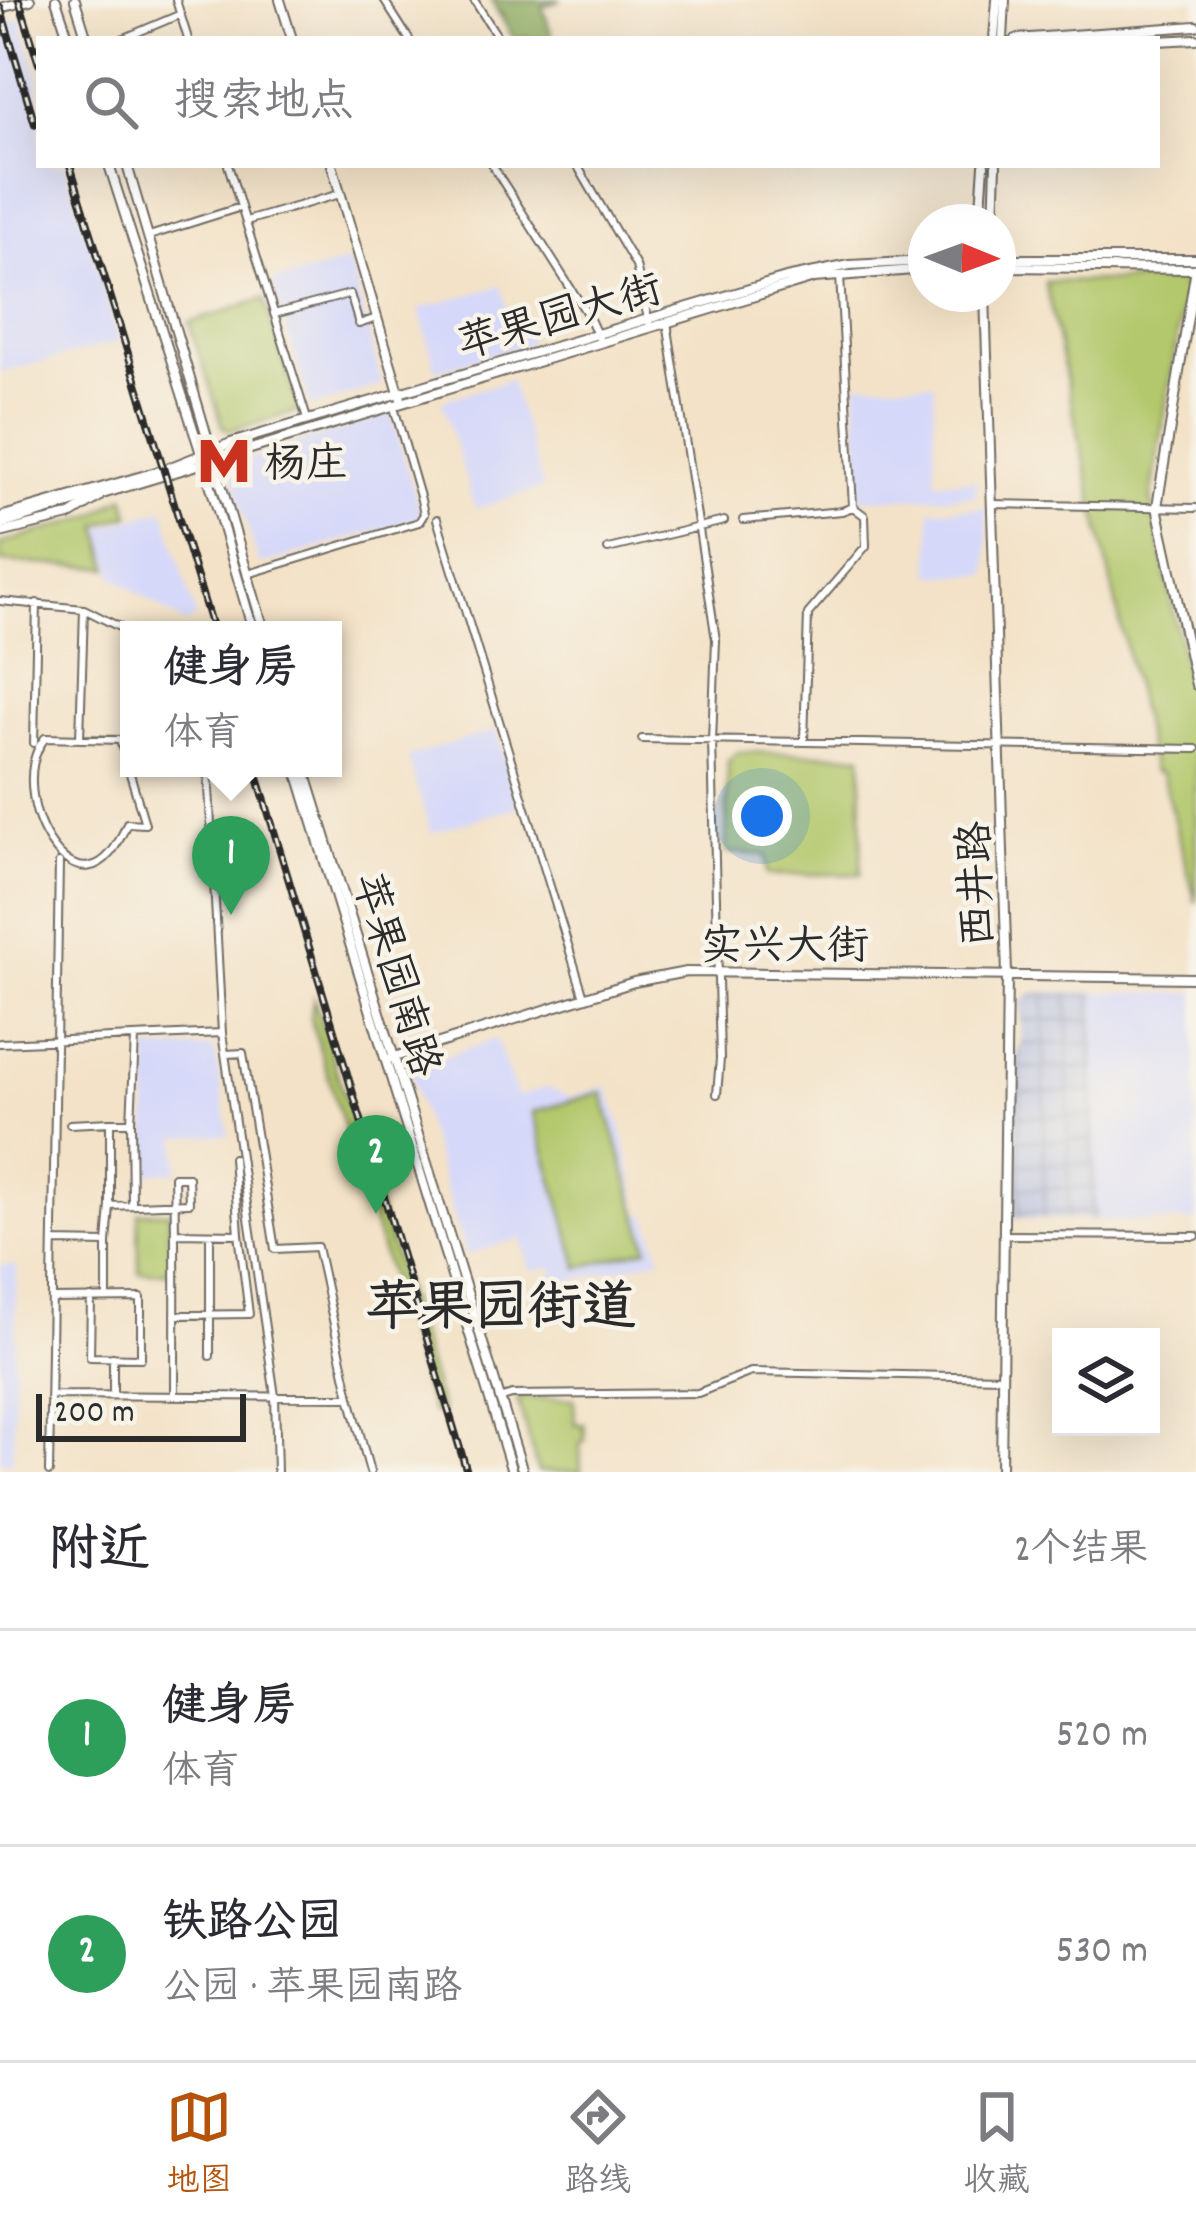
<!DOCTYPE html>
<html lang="zh">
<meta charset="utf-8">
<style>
:root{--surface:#fff;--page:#f7f7f7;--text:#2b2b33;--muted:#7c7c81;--line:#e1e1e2;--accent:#b45309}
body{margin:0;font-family:Dekko,"LXGW WenKai TC",sans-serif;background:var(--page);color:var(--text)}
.controls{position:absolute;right:36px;bottom:36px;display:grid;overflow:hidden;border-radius:0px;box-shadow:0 12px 48px #0002}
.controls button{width:108px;height:108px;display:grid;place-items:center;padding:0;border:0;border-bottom:3px solid var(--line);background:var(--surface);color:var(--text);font:60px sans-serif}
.compass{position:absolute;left:908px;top:204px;width:108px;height:108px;border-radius:50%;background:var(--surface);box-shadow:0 12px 48px #0002;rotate:91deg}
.scale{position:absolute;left:36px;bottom:30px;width:210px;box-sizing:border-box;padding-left:12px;border:6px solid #2b2b2b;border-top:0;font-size:33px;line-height:42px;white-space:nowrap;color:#2b2b2b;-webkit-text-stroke:9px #f7f3e8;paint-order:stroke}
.you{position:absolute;left:762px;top:816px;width:42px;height:42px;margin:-30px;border:9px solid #fff;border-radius:50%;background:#1a73e8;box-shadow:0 0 0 18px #1a73e833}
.badge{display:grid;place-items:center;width:78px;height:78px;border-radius:50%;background:var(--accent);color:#fff;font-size:39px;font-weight:700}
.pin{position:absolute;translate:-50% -99px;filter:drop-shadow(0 3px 6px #0008)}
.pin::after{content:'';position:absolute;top:63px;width:42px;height:36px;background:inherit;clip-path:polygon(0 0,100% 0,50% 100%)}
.popup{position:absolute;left:120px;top:621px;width:222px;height:156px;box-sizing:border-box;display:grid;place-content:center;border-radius:0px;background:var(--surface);filter:drop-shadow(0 3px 9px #0005);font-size:39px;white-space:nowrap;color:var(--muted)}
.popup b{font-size:45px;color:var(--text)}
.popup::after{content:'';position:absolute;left:50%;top:100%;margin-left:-24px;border:24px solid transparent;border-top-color:var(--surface)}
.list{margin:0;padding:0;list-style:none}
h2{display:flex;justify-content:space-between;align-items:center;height:156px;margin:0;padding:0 48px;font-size:51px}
h2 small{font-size:39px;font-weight:400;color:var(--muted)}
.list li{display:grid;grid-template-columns:78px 1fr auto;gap:36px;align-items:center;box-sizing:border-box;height:216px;padding:0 48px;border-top:3px solid var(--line)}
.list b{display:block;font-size:45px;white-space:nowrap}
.list p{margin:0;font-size:39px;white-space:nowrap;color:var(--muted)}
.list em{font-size:39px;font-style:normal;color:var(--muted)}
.icon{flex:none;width:66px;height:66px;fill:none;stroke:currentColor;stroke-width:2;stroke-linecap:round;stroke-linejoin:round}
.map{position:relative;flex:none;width:1196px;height:1472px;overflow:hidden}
.search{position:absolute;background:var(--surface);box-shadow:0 12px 48px #0002;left:36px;right:36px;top:36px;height:132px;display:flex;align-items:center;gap:30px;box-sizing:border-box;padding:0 42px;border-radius:0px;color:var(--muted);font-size:45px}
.sheet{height:588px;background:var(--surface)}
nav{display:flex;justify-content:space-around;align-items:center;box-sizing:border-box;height:168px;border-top:3px solid var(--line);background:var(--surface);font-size:33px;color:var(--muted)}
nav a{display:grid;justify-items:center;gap:6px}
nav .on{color:var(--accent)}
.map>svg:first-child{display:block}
</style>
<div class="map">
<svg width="1196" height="1472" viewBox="0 0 1196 1472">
<defs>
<pattern id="industrial-grid" width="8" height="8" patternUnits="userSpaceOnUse" patternTransform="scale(3)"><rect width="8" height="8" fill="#bdc3de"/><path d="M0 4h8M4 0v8" fill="none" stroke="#9a9fb4"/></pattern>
<pattern id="forest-crowns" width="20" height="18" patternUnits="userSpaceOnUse" patternTransform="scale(3)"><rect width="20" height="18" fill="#8eac60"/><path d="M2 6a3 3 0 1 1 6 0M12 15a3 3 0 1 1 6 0" fill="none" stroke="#748c4f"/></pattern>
</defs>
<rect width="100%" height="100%" fill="#f7f3e8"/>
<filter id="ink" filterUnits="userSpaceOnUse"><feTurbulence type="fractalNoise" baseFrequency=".00833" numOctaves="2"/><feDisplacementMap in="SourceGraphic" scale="24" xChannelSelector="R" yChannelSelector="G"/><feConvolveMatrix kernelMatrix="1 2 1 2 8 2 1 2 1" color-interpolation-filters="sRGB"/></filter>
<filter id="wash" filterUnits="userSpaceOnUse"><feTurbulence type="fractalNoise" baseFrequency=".004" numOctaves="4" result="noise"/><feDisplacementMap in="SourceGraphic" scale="48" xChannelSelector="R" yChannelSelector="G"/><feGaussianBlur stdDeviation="2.7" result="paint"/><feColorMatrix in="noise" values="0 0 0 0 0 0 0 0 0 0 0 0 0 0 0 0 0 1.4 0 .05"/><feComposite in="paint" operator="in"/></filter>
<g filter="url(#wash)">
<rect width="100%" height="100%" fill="#f3e2c7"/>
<path fill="#d5d8f9" d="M21 19 39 79V165H65L119 342 0 373V24Z
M350 262 382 385 311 407 272 282Z
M501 286 509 315 521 312 530 344 436 370 419 309Z
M510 380 543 488 475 509 442 401Z
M857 383H934L935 481 977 480 976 496 860 499Z
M391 414 420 513 418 518 260 565 228 465Z
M987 508 988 575H931V509Z
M164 509 196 618 185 624 114 577 101 528Z
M496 730 519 806 431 833 408 757Z
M1095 992 1196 993V1222L1095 1220Z
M496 1039 517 1097 547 1087 571 1097 607 1086 623 1132 640 1214 648 1216 661 1258 555 1285 553 1267 530 1270 521 1238 466 1255 409 1069Z
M214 1048 229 1135 178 1137V1172L147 1173 148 1050Z
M0 1265H17L13 1462H0Z"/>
<path fill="url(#industrial-grid)" d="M1033 992H1095L1097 1220 1013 1218 1015 1060 1022 1041 1021 1002Z"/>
<path fill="url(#forest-crowns)" stroke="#5c6c46" stroke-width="3" d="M491 0H562L542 6 553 39H514Z"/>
<path fill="#b3c76c" stroke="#6f794c" stroke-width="3" d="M1175 280 1185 289 1151 498 1196 724V903L1162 774 1153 771 1045 282Z
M264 299 300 411 230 431 224 429 189 323Z
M125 496 130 515 99 525 109 568 0 562V544L93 516Z
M738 752 862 755 861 874 767 875 766 855 726 852 728 761Z
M314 999 442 1411 432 1413 310 1017Z
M602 1092 648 1248 579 1268 533 1112Z
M138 1212H169V1272H139Z
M517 1398 574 1399 575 1424H584L585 1441 580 1443 581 1472H538Z"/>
</g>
<g filter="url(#ink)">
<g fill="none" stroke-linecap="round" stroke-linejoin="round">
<defs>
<path id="minor" d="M176 0 188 39
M384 0 409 39
M474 0 499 39
M122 39 181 14
M228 165 307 419
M492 165 589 317 600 341
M577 165 636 266 649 323
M246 221 340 194
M149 236 241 207
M274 314 350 294 359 324 377 318
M667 322 716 640 712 741 720 1059 717 1094
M992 504 1196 508
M437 519 584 997
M743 520 842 511 853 507
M608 549 724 521
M248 574 419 522 424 514 421 500 393 404
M0 601 84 609 129 632
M45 738 120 740 145 824 127 823C82 939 0 794 45 738Z
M80 738 84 609
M642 739 1196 749
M804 742 808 614 866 546 865 516 853 507 840 276
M34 743 37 603
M208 768 222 1033 275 1396 277 1472
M0 1043 222 1033
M226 1054 243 1053 275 1249 317 1247 350 1397
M110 1122H131L135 1038
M131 1122 132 1205
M70 1124 110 1122V1206
M175 1233 239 1234 233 1158
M210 1234V1356
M1004 1235 1196 1236
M53 1242 107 1243 110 1206 189 1203 188 1177H174C176 1250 175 1323 175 1396
M107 1243V1294
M52 1299 141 1298V1358L90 1357 91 1298
M175 1315 249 1314 239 1234
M51 1395 350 1397 370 1472
M113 1395V1357
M499 1399 512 1395 698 1393 751 1372 1003 1377
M49 1472 59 863"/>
<path id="tertiary" d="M280 0 292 39
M0 8 30 0
M332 165 401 399
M1196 268 1157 507 1196 685
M985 294 1007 975 1001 1472
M0 533 69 516 99 497
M388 1059 634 982 686 972 1196 978"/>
<path id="secondary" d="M56 0 69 39
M75 0 87 39
M994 39 997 0
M1003 39 1005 0
M1016 39 1196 26
M1157 41 1196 39
M109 165 204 463 253 630
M127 165 264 630
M980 222 984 165
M994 222 996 165
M998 259H1196
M998 267 1196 269
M0 517 163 470 231 443 786 278 850 265 926 261
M0 525 814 278 926 269
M296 768 512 1472
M304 768 523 1472"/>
</defs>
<use href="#minor" stroke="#716b62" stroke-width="10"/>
<use href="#tertiary" stroke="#716b62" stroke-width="12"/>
<use href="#secondary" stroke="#716b62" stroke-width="12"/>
<use href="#minor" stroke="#fff" stroke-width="6"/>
<use href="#tertiary" stroke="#fff" stroke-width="8"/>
<use href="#secondary" stroke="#fff" stroke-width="8"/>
<defs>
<path id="rail" d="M19 0 39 64
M0 7 35 124
M70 165 213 630
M255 768 467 1472"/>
</defs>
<use href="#rail" stroke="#2b2b2b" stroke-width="8"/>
<use href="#rail" stroke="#f7f3e8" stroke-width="3" stroke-dasharray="9" stroke-linecap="butt"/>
</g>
</g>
<defs>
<symbol id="metro-bare" viewBox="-9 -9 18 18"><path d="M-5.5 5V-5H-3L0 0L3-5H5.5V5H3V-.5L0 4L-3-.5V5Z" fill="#c8321e" stroke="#f7f3e8" stroke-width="2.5" paint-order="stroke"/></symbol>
</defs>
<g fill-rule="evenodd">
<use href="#metro-bare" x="186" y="423" width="76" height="76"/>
</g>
<g text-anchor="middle" stroke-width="9" stroke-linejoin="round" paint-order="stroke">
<g font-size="42" fill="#2b2b2b" stroke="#f7f3e8">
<text transform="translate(559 314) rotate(-16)" y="15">苹果园大街</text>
<text transform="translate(974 884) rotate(-92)" y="15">西井路</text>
<text x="785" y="958">实兴大街</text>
<text transform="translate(399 974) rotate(73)" y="15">苹果园南路</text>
</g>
<g font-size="42" fill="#2b2b2b" stroke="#f7f3e8" text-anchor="start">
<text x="264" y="476">杨庄</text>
</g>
<g font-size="54" font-weight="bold" fill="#2b2b2b" stroke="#f7f3e8">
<text x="501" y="1323">苹果园街道</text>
</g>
</g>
</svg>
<div class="controls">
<button><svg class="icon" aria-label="layers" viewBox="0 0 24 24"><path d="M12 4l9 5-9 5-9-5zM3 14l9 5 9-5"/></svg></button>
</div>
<svg class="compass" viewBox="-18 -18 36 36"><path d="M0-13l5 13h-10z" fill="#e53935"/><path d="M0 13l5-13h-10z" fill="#7c7c81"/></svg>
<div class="scale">200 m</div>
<div class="you"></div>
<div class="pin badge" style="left:231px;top:915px;background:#2e9e5b">1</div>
<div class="popup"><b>健身房</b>体育</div>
<div class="pin badge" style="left:376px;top:1214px;background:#2e9e5b">2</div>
<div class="search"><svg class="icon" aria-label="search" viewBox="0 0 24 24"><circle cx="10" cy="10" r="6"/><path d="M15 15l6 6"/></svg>搜索地点</div>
</div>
<section class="sheet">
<h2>附近<small>2个结果</small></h2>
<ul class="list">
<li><span class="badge" style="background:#2e9e5b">1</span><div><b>健身房</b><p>体育</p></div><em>520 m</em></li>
<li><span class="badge" style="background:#2e9e5b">2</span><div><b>铁路公园</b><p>公园 · 苹果园南路</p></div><em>530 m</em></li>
</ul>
</section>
<nav>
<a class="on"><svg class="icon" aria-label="map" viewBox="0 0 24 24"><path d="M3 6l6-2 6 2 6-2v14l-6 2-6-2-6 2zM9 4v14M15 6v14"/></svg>地图</a>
<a><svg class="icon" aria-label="directions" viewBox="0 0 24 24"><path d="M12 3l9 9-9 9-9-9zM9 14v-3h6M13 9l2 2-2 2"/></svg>路线</a>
<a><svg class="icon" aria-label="saved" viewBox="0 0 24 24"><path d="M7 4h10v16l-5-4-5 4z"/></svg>收藏</a>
</nav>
